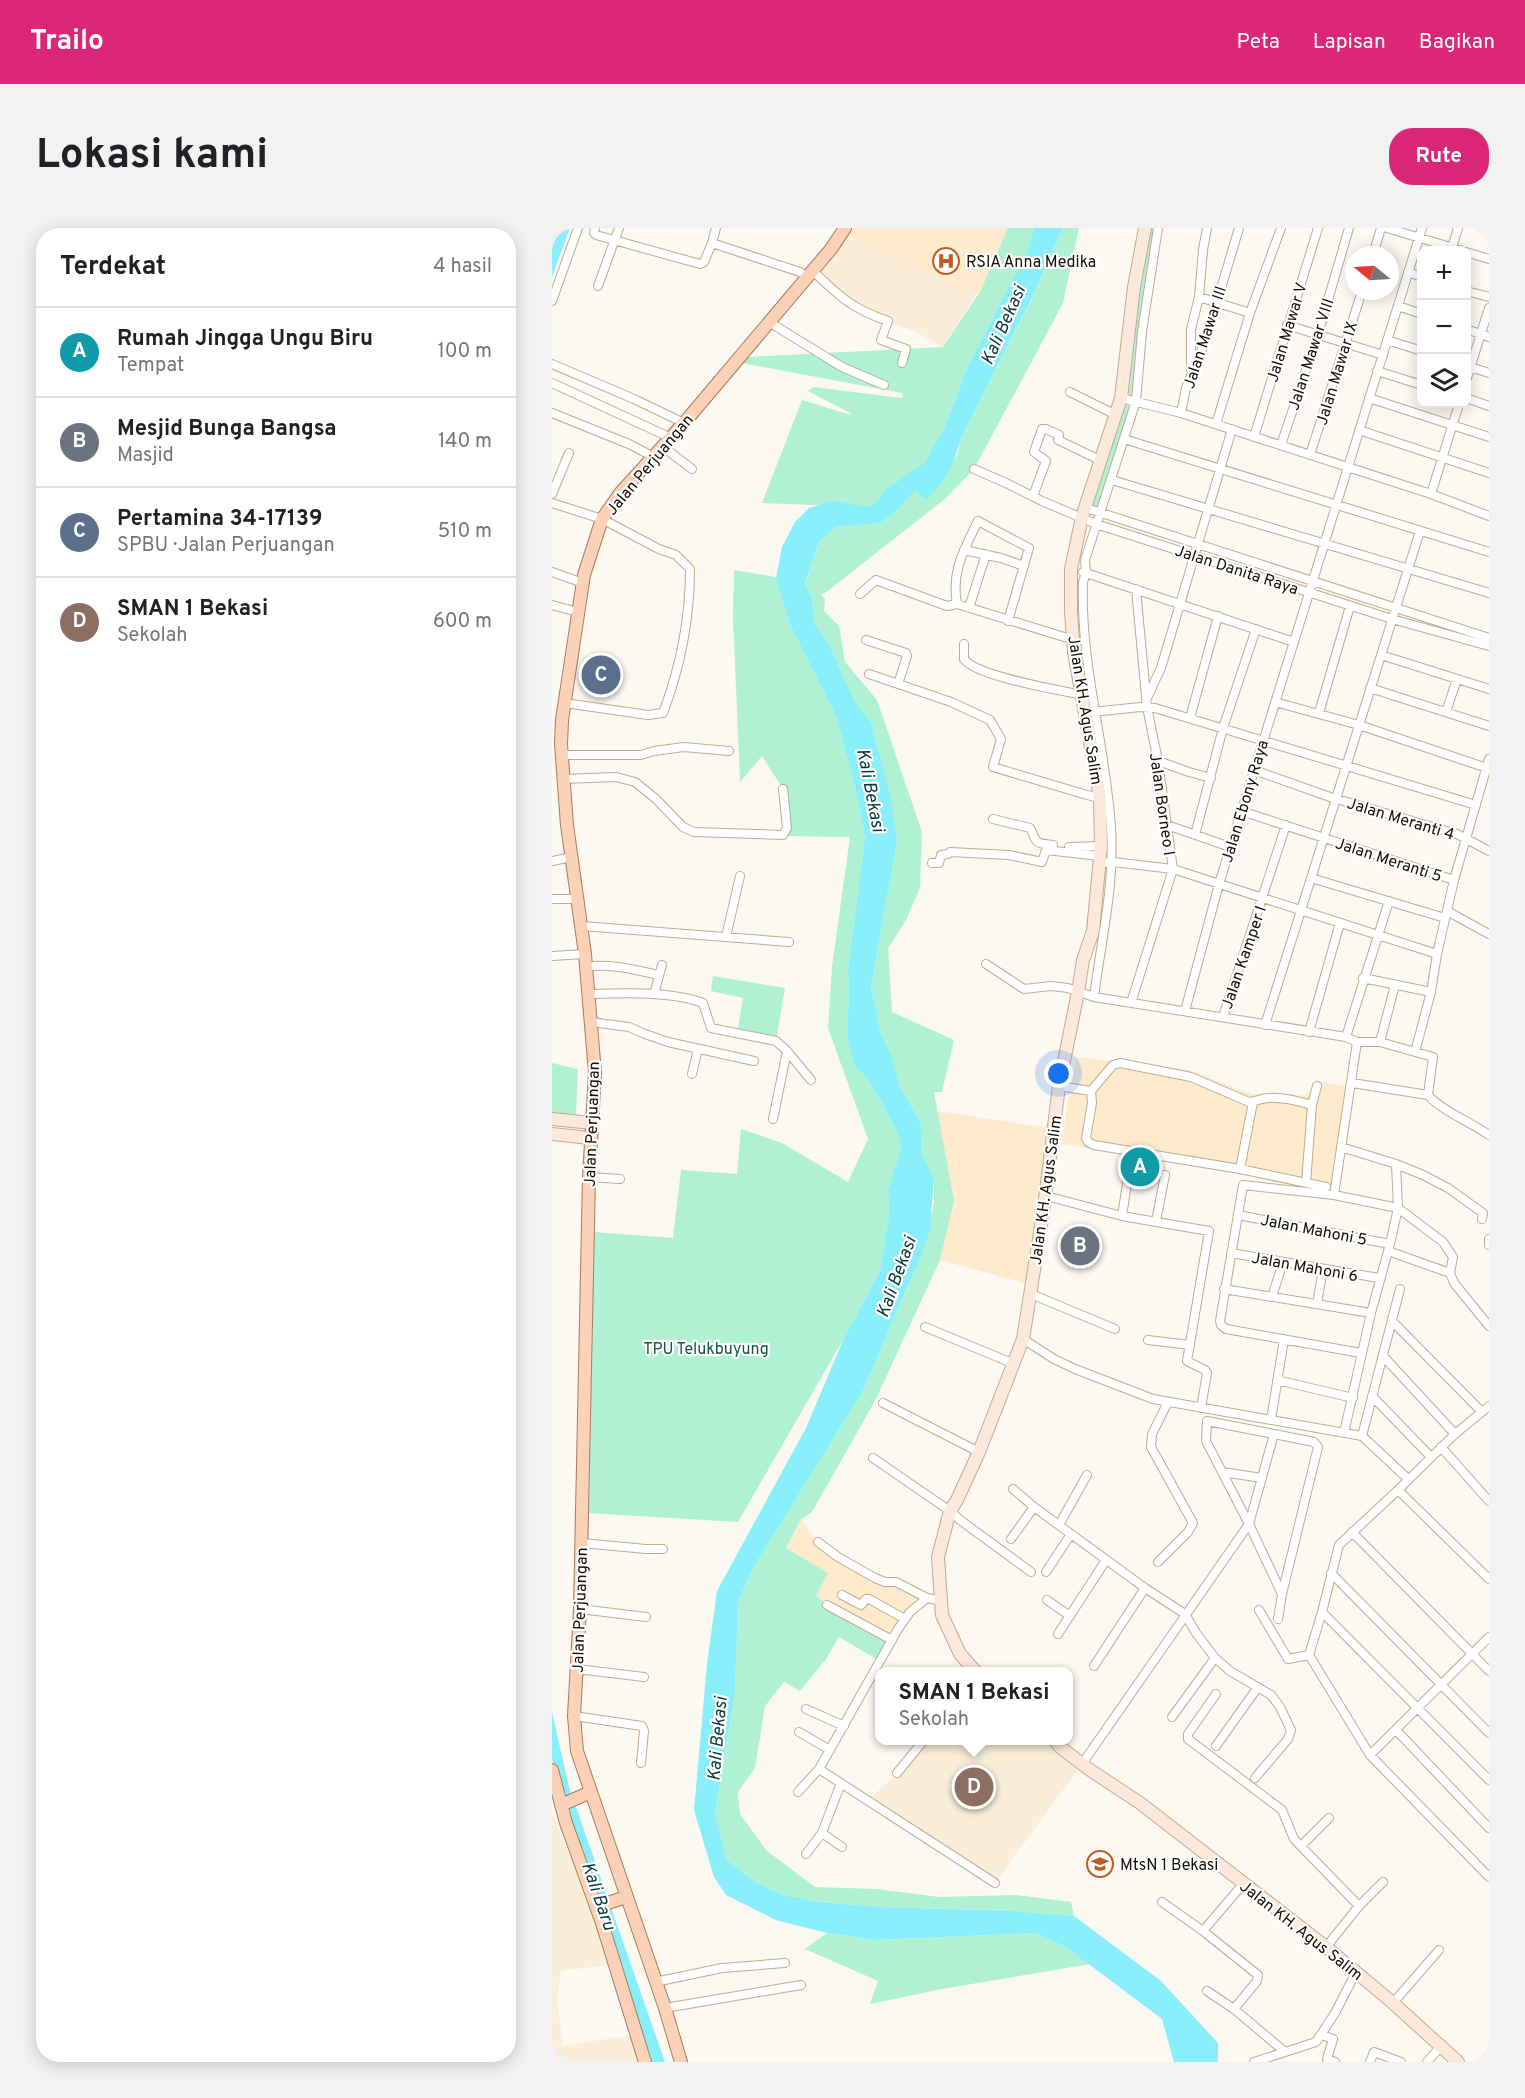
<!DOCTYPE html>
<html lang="id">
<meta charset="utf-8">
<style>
:root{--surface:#fff;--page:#f2f2f2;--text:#202124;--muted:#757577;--line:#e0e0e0;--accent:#db2777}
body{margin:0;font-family:Overpass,sans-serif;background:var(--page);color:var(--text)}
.controls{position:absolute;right:18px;top:18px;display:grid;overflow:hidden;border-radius:12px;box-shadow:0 3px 15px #0003}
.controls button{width:54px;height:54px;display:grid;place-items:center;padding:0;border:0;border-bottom:2px solid var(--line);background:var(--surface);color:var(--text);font:30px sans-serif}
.compass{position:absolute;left:793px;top:18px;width:54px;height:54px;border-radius:50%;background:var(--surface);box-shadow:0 3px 15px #0003;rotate:288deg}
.you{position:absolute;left:507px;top:846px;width:21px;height:21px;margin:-15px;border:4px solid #fff;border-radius:50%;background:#1a73e8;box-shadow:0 0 0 9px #1a73e833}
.badge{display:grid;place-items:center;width:39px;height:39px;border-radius:50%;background:var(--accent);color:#fff;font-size:20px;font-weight:700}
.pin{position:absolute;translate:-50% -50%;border:3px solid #fff;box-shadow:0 2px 6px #0006}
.popup{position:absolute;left:323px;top:1439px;width:198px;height:78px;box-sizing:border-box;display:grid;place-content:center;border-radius:12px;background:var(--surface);filter:drop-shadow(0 2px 4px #0005);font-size:20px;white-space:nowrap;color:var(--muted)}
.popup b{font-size:22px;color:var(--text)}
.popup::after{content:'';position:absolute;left:50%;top:100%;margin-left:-12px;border:12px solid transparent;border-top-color:var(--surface)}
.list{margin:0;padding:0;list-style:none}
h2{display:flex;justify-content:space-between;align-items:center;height:78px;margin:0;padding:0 24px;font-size:26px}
h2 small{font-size:20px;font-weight:400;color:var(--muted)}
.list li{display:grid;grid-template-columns:39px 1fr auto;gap:18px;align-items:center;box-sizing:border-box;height:90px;padding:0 24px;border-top:2px solid var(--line)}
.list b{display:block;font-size:22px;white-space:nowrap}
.list p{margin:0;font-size:20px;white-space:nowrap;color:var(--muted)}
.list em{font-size:20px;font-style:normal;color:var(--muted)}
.icon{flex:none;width:33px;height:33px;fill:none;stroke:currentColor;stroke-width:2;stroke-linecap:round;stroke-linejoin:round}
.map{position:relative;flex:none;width:937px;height:1834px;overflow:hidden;border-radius:24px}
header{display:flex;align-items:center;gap:36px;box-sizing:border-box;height:84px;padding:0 30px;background:var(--accent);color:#fff}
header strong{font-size:28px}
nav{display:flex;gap:33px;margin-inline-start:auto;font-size:21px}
.intro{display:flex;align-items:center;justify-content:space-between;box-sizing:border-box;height:144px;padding:0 36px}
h1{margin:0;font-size:42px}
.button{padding:15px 27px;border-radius:24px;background:var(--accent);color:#fff;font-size:21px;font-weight:700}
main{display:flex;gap:36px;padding:0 36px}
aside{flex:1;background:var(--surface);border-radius:24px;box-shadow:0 3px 15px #0003}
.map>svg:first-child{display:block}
</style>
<header>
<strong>Trailo</strong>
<nav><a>Peta</a><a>Lapisan</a><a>Bagikan</a></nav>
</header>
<div class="intro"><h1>Lokasi kami</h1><a class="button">Rute</a></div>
<main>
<aside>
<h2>Terdekat<small>4 hasil</small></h2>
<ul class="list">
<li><span class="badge" style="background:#0f9aa8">A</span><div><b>Rumah Jingga Ungu Biru</b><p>Tempat</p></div><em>100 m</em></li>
<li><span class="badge" style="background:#6b7280">B</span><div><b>Mesjid Bunga Bangsa</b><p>Masjid</p></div><em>140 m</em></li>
<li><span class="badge" style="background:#5c6f8a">C</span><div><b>Pertamina 34-17139</b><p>SPBU · Jalan Perjuangan</p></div><em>510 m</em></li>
<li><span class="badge" style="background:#8d6e63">D</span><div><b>SMAN 1 Bekasi</b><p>Sekolah</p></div><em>600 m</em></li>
</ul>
</aside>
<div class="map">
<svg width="937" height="1834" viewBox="0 0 937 1834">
<rect width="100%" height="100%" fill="#fcf8f2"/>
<path fill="#feeacd" d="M293 0H456L429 62 424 67 312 17 291 4Z
M524 829 638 842 699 866 754 867 765 853 794 858 778 962 509 916Z
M385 883 491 899H502L480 1057 388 1032 402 973Z
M249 1291 266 1314 311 1343 375 1370 340 1412 275 1377 263 1368 276 1345 234 1320Z"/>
<path fill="#faedd9" d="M291 4 312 17 424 67 391 119 364 104 310 84 260 42Z
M0 1770 5 1771 11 1818 79 1807 87 1834H0Z"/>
<path fill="#f8eed9" d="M372 1513H503L530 1536 443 1655 316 1573 345 1545Z
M0 1585 63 1736 9 1743 5 1771 0 1770Z"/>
<path fill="#aff1d2" d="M456 0H482L478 21 417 136 393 198 372 235 334 262 325 275 314 279 210 275 250 172 299 187 298 185 256 163 262 159 349 170 351 168 350 165 190 135 197 129 391 119 429 62Z
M511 0H527L511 75 422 241 394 270 277 362 269 367 273 371 272 383 287 398 293 434 325 472 370 604 368 660 354 692 336 720 340 784 402 812 390 864H382L402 973 388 1032 324 1171 260 1284 249 1291 234 1320 276 1345 264 1368 275 1377 340 1412 328 1433 287 1409 274 1431 248 1463 232 1454 213 1478 203 1540 186 1564 188 1586 215 1623 263 1659 325 1661 387 1669 464 1667 519 1674 522 1688 462 1683 330 1679 268 1674 228 1666 203 1654 174 1631 163 1584 183 1465 186 1374 201 1340 311 1161 356 1058 380 985 382 973V949L369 923 370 903 367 891 348 859 341 842 337 822 329 805 319 759 345 613 318 493 303 474 277 416 263 396 260 371 253 357 267 314 284 299 328 295 344 284 363 263 405 228 409 210 480 71Z
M593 0H606L584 173 548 285 534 280 569 170Z
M182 342 224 349 237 395 284 488 302 554 313 609 296 741 297 766 295 808 302 838 315 850 332 879 345 903 349 920 336 962 337 987 328 1043 292 1110 186 1294 37 1285 42 1004 121 1010 129 942 185 946 189 901 230 915 296 954 316 911 276 800 280 739 298 609 229 608 231 607V561L210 528 188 554 181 389Z
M161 748 233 760 224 813 185 806 191 770 159 763Z
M0 835 26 841 24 889 0 886Z
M275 1705 325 1712 483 1705 514 1719 538 1736 390 1761 318 1776 326 1753 253 1721Z"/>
<path fill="#88eef9" d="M6 0H18L0 49V16Z
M482 0H511L481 68 409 210C403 233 393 256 374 271L363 263 344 284 328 295 284 299 267 314 253 356 260 371 263 396 277 416 303 474 318 493 339 570 345 613 319 759 329 805 337 822 348 859 367 891 370 903 369 923 382 949 378 1001 370 1025 311 1162 201 1340 186 1374 183 1465 163 1584 174 1631 203 1654 228 1666 268 1674 330 1679 462 1683 522 1688 609 1753 666 1815V1834H622L610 1791 514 1719 483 1705 325 1712 275 1705 224 1692 174 1667 162 1649 142 1582 155 1436 165 1363 254 1200 292 1110 328 1043 337 987 336 962 349 920 345 903 332 879 315 850 302 838 295 808 297 766 296 741 313 609 302 554 284 488 237 395 224 350 230 319 243 294 257 280 280 273 314 279 324 275 333 262 372 235 393 198 417 136 477 21Z
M0 1484 17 1559 113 1834H100L6 1557 0 1530Z"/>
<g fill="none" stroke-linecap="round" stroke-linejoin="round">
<defs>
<path id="street" d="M43 0 42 5 44 7 148 36 152 34 160 15 248 44 255 49
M835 0 908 22
M160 15 164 0
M900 20 906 0
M914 24 937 31
M821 27 829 0
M260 42C287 68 300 81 336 93L329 112 354 121 350 135
M856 44 870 49
M46 58 67 0
M914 63 937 69
M647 69 698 85
M0 73 26 0
M846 78 870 86
M217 94 290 139 332 157
M735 97 831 127
M914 101 937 109
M835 112 870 123
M0 136 82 171 132 195
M915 138 937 145
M639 142V101L647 69 651 22 655 0
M825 143 870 157
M914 153 937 80
M0 155 117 209
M518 164 564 187
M569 170 629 185 879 266 937 288
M817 170 937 209
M914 170 937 178
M0 185 77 216 100 228
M629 185 634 160 653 114 687 0
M664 196 698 85 729 0
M807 202 937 245
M702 209 766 0
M572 211 937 324
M729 217 766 106 797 0
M110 218 140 241
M758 227 810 63
M422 241 454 255 490 273 544 296 840 391 937 418
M560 252 937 365
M0 266 17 225
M879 266 907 176
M481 268 494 233 482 224 490 201H494L507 207 506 212 550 233
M0 275 50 291 107 321 124 327 138 341C138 390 128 440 111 485L96 487 13 475
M534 280 937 410
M412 322 449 330 472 338
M0 344 31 355
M531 344 742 414
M308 366 324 352 395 378 405 376 522 412
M405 376C399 343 412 322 426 293L477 320 456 393
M0 377 26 384
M417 380 434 326
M314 412 354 425 355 428 346 456
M412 416V431C423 448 507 462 530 467
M829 427 937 461
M317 446 399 474 438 492 449 511 441 539 535 567 548 570
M818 460 937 498
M595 470 609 440 680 201
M723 474 807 497 935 540
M541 484 588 479 603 480 924 577
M894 484 905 451
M767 485 798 378
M638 490 666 388
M11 527H89L102 523 132 519 177 523
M606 533 637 544 659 550
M702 542 778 569 905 606 937 623
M11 551 64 549 83 554 104 571 131 599 142 604 231 607 235 600 231 561
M689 583 902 652
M441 591 478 600C486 616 482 615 501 617
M615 597 678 619
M643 607 671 500 704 401
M517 619 549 618
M0 633 20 629
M380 635H387L389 627 396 626 398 624 457 627 490 634 494 622 548 628
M548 635 561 634 621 641 885 726
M759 650 893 690
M0 671H26
M895 683 937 706
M30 698 237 714
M174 709 188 648
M0 728 33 726
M434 736 472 761 499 758 516 760 542 769 794 809 805 814H828L881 829 876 867 800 855
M34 739C59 735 83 742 107 747
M811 750 879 764
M36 766C70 765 120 763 151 775L159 800 224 813 235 823 259 852
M102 766 110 737
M542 769C549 712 563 658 559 600 554 518 528 437 531 354L534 345 533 332 584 173 590 104 606 0
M579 775 621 641 606 533 595 479 584 361
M633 783 667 656 870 0
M671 789 734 597
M39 794 77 799 93 806 116 814 202 833
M713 797 868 303
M757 804 788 695
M794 809 837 673
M805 814 782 967 691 957 668 1093 669 1097 674 1101 809 1125
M828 814 843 757
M863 824 879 764 885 726 902 652 937 531
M140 846 146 821
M507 858 539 863 540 875 534 910 536 914 542 917 688 941 774 959
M539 863 561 837 568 835 639 849 697 874C704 874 709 870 716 870 731 869 745 873 760 877L754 955
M876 867C887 881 920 895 937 907
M760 877 765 858
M221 891 235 823
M789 919 844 936 871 947 896 960 931 985 930 991
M844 936 846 980 891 1014 901 1029 898 1045 902 1055 937 1098
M688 941 701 874
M37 949 68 951
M782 967 846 980 838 1016 819 1085 792 1205
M494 968 570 988 657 1003 635 1133 653 1142 655 1145 649 1180
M686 987 838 1016
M570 988 578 936
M604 993 613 947
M937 1011V1017
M836 1023 898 1045
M679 1025 827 1050
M672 1061 819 1085
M479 1066 563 1101
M720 1069 731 1034
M765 1076 771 1041
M840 1093 929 1183
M373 1099 460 1135
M471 1111 502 1131 523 1141 601 1171 810 1208
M596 1112 638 1117
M831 1128 903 1206
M725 1152 801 1170
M820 1168 879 1229
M331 1175 427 1224
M937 1178 903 1206 846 1262 787 1317 770 1384 937 1552
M719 1192 732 1111
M810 1208 848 1061
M810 1208 856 1251
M889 1219 937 1273
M321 1230 398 1283 408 1292 479 1344
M670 1244 710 1250
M461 1261 482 1279
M846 1262 937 1351
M507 1297 535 1247
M800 1304 937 1443
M459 1311 482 1279 593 1360 633 1386 644 1405 663 1430 678 1443 719 1467 728 1479 739 1502 736 1511 703 1550
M266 1314 286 1329 323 1350 333 1354H344L375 1370
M30 1315 94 1321H111
M606 1334 636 1304 641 1295 599 1219 600 1206 616 1174
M494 1344 519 1306
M779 1345 937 1505
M290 1367 309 1377 314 1371H317L353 1391
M495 1372 518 1388
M275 1377 340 1412
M28 1381 94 1389
M707 1382 736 1431 757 1427 770 1384
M726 1391 730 1366
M506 1406 554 1332
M757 1427 818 1527 937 1649
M542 1438 593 1360
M25 1441 92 1449
M664 1466 636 1506V1511L730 1582 742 1611 807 1678
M254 1481 292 1498
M22 1488 90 1498 92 1503 89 1535
M620 1489 663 1430
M844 1502 937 1600
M247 1504 278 1522
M664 1518 706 1459
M818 1527 937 1409
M530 1536 697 1296 654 1213 655 1193 722 1206 697 1296 730 1366 766 1219 762 1214 722 1206
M267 1541 443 1655
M345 1545 372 1512
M289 1555 270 1605 290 1619
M246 1564 267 1541 346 1401 358 1384 375 1370 390 1373
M749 1618 777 1590
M254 1626 270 1605
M610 1674 651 1703 706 1747 705 1753 682 1781
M651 1703 691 1656
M774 1719 807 1678 831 1654
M103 1754 170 1740 233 1735
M655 1763 682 1781 733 1824
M841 1775 887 1722
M113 1780 249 1757
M770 1807 781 1811 775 1831 783 1834
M702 1834 764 1814 783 1785 804 1744
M818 1834 822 1824 849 1834
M875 1834 889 1818"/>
<path id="secondary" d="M0 891 40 895
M0 906 38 910
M424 1444 408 1426 390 1387 386 1329 398 1283 405 1272 427 1224 471 1111 492 979 507 858 526 764 531 732 541 703 549 618 548 570 522 424 519 384V341L530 289 569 170 582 59 593 0
M503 1512 508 1519 538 1542 588 1575 774 1719 841 1775 906 1834"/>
<path id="primary" d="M0 1542 14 1595 50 1695 93 1834
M9 1577 39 1564
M44 1679 74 1669
M129 1834 113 1780 25 1523 22 1488 28 1381 37 949 43 845 33 726 15 597 9 516 10 492 32 347 50 291 69 264 132 195 279 21 293 0"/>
</defs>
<use href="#street" stroke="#bfab8f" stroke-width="10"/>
<use href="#secondary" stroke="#bfab8f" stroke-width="14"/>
<use href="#primary" stroke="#a97a5b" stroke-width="14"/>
<use href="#street" stroke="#fff" stroke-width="8"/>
<use href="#secondary" stroke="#fde8dc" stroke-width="12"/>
<use href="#primary" stroke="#fbd2b8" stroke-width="12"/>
</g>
<defs>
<symbol id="hospital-ring" viewBox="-11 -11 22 22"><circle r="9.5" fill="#fff" stroke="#bf5c23" stroke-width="1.5"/><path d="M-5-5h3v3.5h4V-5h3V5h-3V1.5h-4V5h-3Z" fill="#bf5c23"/></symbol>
<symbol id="school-ring" viewBox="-11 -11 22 22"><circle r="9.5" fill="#fff" stroke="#bf5c23" stroke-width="1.5"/><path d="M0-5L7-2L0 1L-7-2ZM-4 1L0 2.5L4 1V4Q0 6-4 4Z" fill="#bf5c23"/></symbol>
</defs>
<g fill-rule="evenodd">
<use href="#hospital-ring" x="379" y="18" width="30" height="30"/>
<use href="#school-ring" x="533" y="1621" width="30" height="30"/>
</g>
<g text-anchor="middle" stroke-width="4.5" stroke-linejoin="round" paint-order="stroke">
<g font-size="16" fill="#150e05" stroke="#fff" text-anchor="start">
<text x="414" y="39">RSIA Anna Medika</text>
<text x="568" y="1642">MtsN 1 Bekasi</text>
</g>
<g font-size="16" fill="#150e05" stroke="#fff">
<text transform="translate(734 104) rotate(-73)" y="6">Jalan Mawar V</text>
<text transform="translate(652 109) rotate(-72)" y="6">Jalan Mawar III</text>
<text transform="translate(758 126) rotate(-72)" y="6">Jalan Mawar VIII</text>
<text transform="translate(784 145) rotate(-73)" y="6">Jalan Mawar IX</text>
<text transform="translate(97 236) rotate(-50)" y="6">Jalan Perjuangan</text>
<text transform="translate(685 341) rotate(18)" y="6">Jalan Danita Raya</text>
<text transform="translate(534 482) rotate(81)" y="6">Jalan KH. Agus Salim</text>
<text transform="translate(692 573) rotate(-73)" y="6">Jalan Ebony Raya</text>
<text transform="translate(611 576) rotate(82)" y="6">Jalan Borneo I</text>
<text transform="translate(849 590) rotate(17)" y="6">Jalan Meranti 4</text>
<text transform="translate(837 631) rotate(18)" y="6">Jalan Meranti 5</text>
<text transform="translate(691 729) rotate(-71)" y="6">Jalan Kamper I</text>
<text transform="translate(39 896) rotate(-88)" y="6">Jalan Perjuangan</text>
<text transform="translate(493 962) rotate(-82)" y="6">Jalan KH. Agus Salim</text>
<text transform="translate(762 1001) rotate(11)" y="6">Jalan Mahoni 5</text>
<text transform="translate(753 1038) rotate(10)" y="6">Jalan Mahoni 6</text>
<text transform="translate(27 1382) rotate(-88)" y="6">Jalan Perjuangan</text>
<text transform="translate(750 1702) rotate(38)" y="6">Jalan KH. Agus Salim</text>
</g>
<g font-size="16" fill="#14553d" stroke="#fff">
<text x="154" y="1126">TPU Telukbuyung</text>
</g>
<g font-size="18" font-style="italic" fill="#05383d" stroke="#fff">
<text transform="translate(451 97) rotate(-66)" y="6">Kali Bekasi</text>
<text transform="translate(319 562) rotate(79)" y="6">Kali Bekasi</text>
<text transform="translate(344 1049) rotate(-70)" y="6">Kali Bekasi</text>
<text transform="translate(165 1511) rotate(-85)" y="6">Kali Bekasi</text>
<text transform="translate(47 1668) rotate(71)" y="6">Kali Baru</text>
</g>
</g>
</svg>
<div class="controls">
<button>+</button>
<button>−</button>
<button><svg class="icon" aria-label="layers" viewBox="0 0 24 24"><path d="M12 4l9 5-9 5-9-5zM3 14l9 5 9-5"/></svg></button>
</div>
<svg class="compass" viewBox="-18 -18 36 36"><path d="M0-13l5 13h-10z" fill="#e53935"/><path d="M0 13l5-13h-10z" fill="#757577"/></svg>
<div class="you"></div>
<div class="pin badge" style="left:588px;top:939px;background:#0f9aa8">A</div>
<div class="pin badge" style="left:528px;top:1018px;background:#6b7280">B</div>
<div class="pin badge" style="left:49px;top:447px;background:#5c6f8a">C</div>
<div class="pin badge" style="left:422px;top:1559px;background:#8d6e63">D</div>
<div class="popup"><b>SMAN 1 Bekasi</b>Sekolah</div>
</div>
</main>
